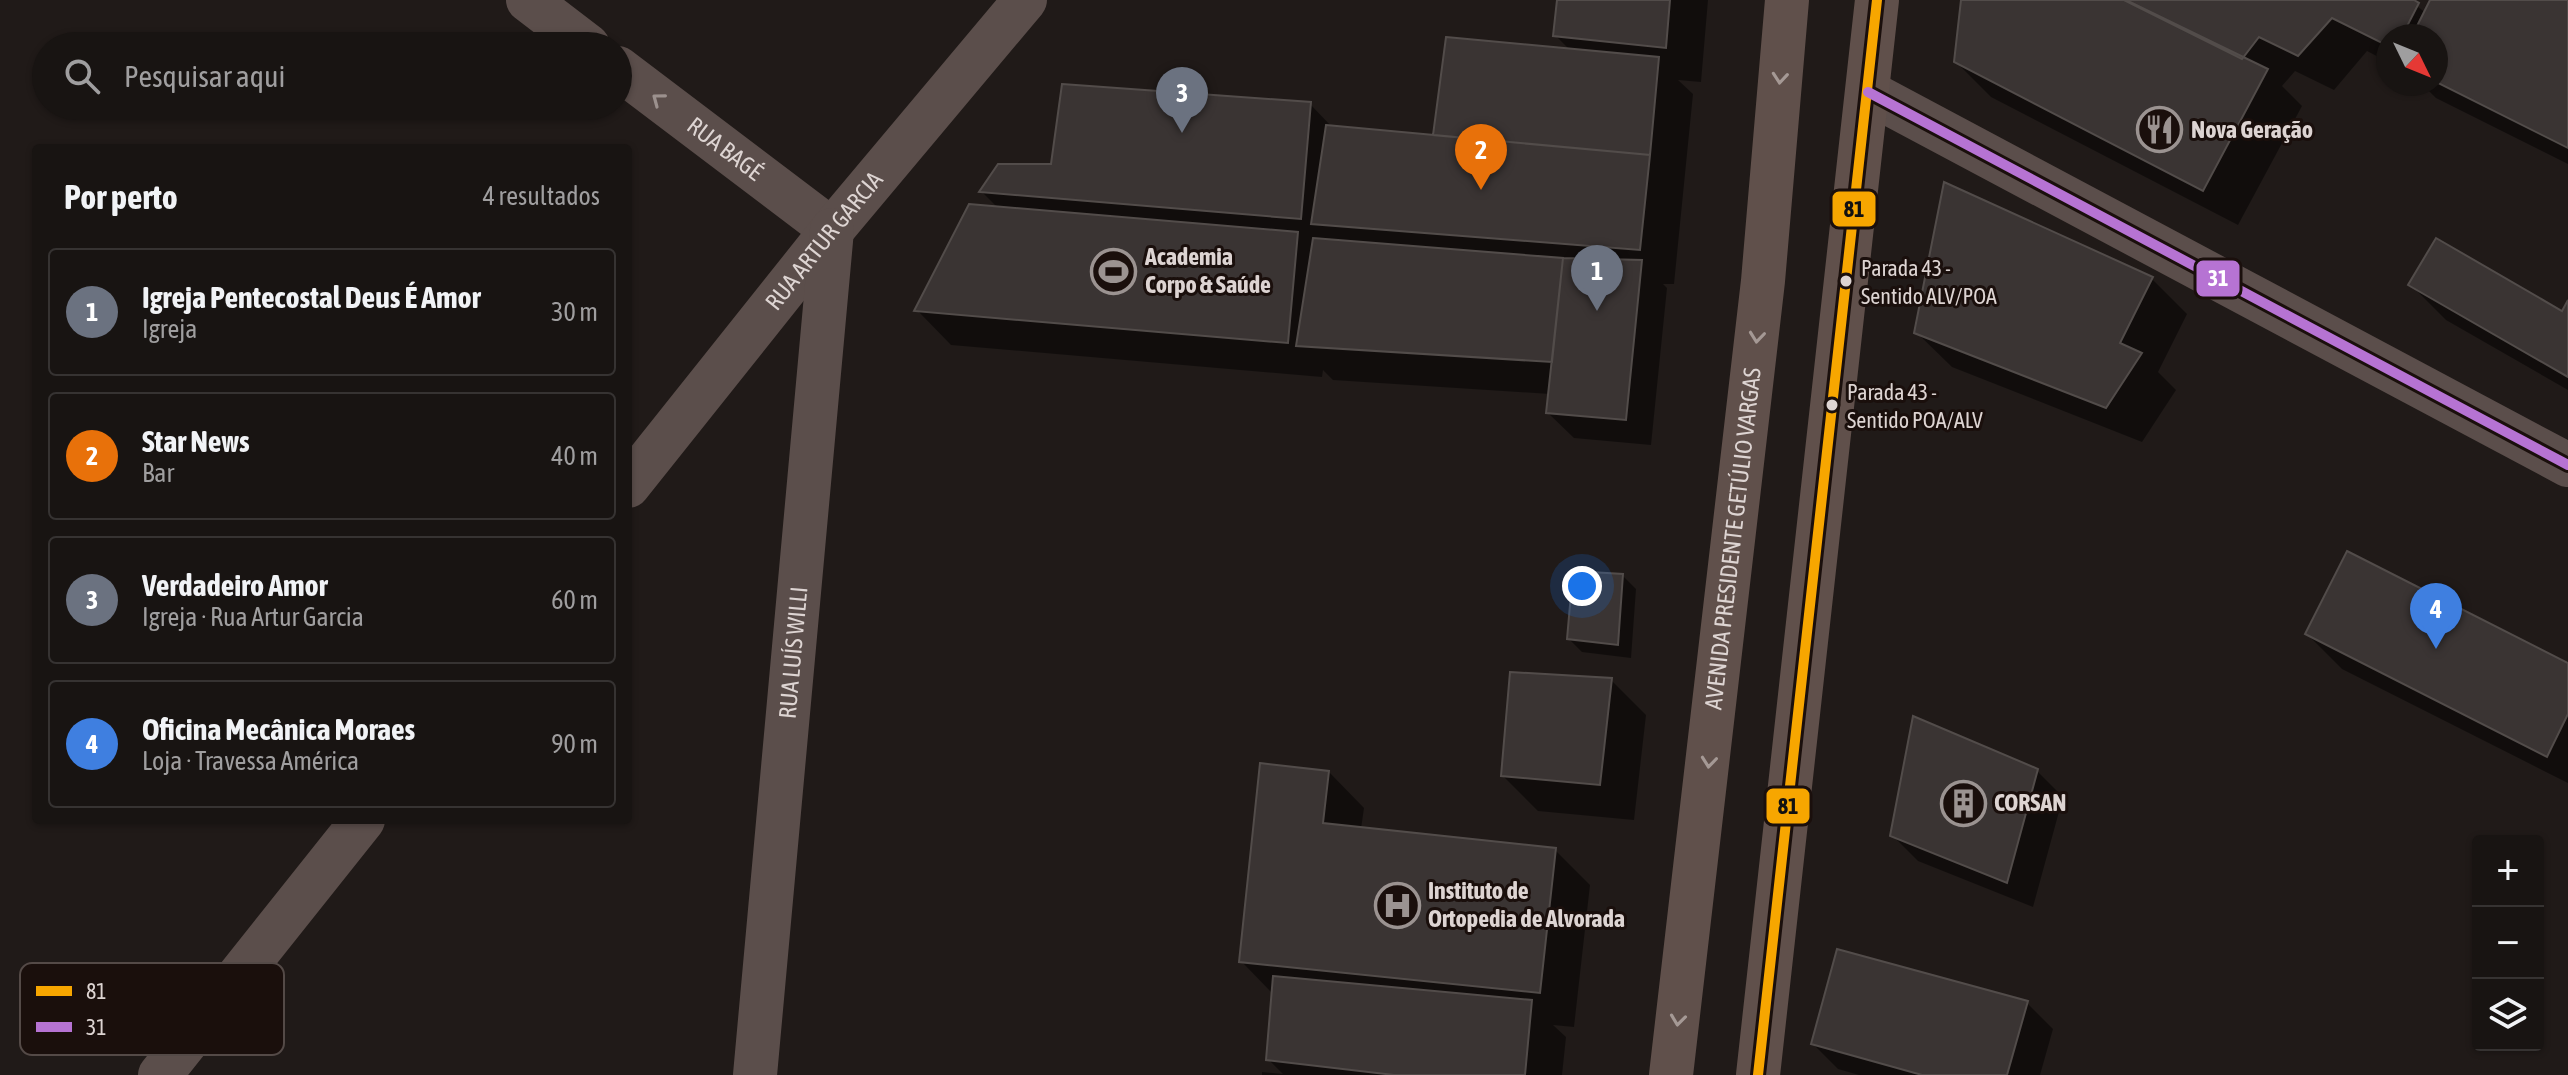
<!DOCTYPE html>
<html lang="pt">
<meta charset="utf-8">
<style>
:root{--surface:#181412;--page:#252120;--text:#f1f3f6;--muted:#9f9e9f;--line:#363332;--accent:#2563eb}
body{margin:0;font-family:"Asap Condensed",sans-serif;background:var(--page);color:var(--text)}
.controls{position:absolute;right:24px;bottom:24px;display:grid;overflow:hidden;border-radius:8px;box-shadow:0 2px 6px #0004}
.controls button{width:72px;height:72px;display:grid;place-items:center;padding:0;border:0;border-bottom:2px solid var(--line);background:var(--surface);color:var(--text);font:40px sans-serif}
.compass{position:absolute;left:2376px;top:24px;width:72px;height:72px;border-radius:50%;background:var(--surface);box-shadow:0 2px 6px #0004;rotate:133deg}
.you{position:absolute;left:1582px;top:586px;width:28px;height:28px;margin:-20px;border:6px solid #fff;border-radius:50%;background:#1a73e8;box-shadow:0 0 0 12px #1a73e833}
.badge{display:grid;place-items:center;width:52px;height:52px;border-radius:50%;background:var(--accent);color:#fff;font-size:26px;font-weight:700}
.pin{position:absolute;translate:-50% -66px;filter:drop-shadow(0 2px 4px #0008)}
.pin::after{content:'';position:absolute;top:42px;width:28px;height:24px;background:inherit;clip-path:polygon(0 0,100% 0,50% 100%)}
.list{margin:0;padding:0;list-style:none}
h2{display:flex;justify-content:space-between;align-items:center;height:104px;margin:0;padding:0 32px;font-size:34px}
h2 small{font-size:26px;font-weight:400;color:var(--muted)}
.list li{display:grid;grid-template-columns:52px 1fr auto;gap:24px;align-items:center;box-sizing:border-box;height:128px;margin:0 16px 16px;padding:0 16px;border:2px solid var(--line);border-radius:8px}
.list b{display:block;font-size:30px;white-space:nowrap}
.list p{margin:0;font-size:26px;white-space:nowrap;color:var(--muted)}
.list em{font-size:26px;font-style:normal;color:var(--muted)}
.icon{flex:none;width:44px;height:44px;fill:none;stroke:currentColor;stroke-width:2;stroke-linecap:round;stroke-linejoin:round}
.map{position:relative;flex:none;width:2568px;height:1075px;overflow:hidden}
.search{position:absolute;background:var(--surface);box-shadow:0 2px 6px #0004;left:32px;top:32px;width:600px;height:88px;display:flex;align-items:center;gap:20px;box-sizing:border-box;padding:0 28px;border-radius:44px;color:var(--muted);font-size:30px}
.panel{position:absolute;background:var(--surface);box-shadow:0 2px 6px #0004;left:32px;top:144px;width:600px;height:680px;border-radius:8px}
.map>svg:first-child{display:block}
</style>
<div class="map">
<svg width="2568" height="1075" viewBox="0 0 2568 1075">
<rect width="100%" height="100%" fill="#201a18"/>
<path fill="#0007" d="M1559 0H1708L1701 82 1678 80 1693 94 1674 284H1663L1667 288 1651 445 1574 438 1548 413 1550 394 1333 380 1323 370 1322 377 951 345 917 310 999 209 982 192 1053 166 1310 104 1333 128 1434 137 1571 51 1556 36Z
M1963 0H2409L2426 13 2432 0H2563L2568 3V164L2436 98 2422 84H2436V36H2388V62L2367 51 2334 90 2295 71 2282 86 2302 106 2238 225 1991 97 1956 62Z
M2152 279 2187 314 2158 372 2176 390 2142 442 1952 367 1916 332Z
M2411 285 2563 314 2568 304V390L2446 320Z
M1623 576 1636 589 1631 658 1582 652 1569 639Z
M2307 634 2568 665V783L2342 669Z
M1611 680 1646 715 1634 820 1538 811 1503 776Z
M2037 771 2063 797 2033 907 1918 861 1892 835Z
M1329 772 1364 808 1361 829 1555 850 1590 885 1574 1027 1553 1025 1566 1037 1562 1075H1262V1072L1283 1074 1268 1059 1273 994 1241 961Z
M1838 951 2027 1003 2053 1029 2040 1075H1859L1838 1069 1813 1044Z"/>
<path fill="#3a3433" stroke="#524c4a" stroke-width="2" d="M1557 0H1670L1666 48 1553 36Z
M1961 0H2126L2268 69 2203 191 1954 62Z
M2124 0H2414L2419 3 2402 36H2388V46L2332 18 2298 56 2259 37 2242 59Z
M2430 0H2568V148L2436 82V36H2412Z
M1446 37 1659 57 1650 155 1433 135Z
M1062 84 1311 102 1301 219 979 192 998 164H1051Z
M1326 125 1650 155 1640 250 1311 224Z
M1944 182 2153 277 2120 343 2142 353 2106 408 1914 333Z
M969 204 1298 232 1288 343 914 311Z
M1313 238 1563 258 1552 362 1296 346Z
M2436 238 2562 311 2568 300V377L2408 285Z
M1563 258 1642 260 1626 420 1546 413Z
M2347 551 2568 663V714L2547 757 2305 634Z
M1573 571 1623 574 1618 645 1567 639Z
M1510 672 1612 678 1600 785 1501 776Z
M1913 716 2038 769 2007 883 1890 836Z
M1260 763 1329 771 1323 823 1556 848 1540 993 1239 962Z
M1837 949 2028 1001 2007 1075H1922L1811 1044Z
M1273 976 1532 1000 1525 1075H1394L1266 1060Z"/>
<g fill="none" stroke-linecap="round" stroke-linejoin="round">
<g stroke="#5b4e4b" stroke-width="44">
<path d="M528 0 588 46"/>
<path id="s1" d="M618 68 832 230"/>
<path d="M1868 92 2568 465"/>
</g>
<g stroke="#5b4e4b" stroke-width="44">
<path id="s2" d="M628 486 832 230 1025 0"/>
<path d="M160 1075 363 820"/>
<path id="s3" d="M755 1075 832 230"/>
</g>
<g stroke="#60504b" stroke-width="44">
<path id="s4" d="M1671 1075 1763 281 1787 0"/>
<path d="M1758 1075 1877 0"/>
</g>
<defs>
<path id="bus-1" d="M1758 1075 1877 0"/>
<path id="bus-2" d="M1868 92 2568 465"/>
</defs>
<use href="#bus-1" stroke="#1a0f0c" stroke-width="16"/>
<use href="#bus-2" stroke="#1a0f0c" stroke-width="16"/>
<use href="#bus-1" stroke="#f7a600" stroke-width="10"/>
<use href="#bus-2" stroke="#b673d3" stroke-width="10"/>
</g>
<defs><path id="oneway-chevron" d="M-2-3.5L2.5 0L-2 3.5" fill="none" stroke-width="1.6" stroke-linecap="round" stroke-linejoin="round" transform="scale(2)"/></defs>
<g stroke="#a59995">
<use href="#oneway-chevron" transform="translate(1780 78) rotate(95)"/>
<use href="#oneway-chevron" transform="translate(1757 337) rotate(96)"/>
<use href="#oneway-chevron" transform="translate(1709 762) rotate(96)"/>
<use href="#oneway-chevron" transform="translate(1678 1020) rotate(97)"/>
</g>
<use stroke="#9c918e" href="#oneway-chevron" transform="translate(658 99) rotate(-143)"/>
<defs>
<symbol id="restaurant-ring" viewBox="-11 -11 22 22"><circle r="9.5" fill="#1a0f0c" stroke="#9b9391" stroke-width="1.5"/><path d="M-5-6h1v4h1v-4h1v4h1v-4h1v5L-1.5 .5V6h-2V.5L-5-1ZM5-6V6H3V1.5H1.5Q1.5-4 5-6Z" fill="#9b9391"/></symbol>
<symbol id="stadium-ring" viewBox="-11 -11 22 22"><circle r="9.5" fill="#1a0f0c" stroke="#9b9391" stroke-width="1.5"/><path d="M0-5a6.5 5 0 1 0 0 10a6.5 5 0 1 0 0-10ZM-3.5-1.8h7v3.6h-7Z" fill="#9b9391"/></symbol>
<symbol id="building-ring" viewBox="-11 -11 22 22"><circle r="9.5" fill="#1a0f0c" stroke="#9b9391" stroke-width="1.5"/><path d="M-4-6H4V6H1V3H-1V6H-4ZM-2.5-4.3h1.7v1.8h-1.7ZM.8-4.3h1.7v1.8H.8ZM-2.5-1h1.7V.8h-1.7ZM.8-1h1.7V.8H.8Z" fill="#9b9391"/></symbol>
<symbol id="hospital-ring" viewBox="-11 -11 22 22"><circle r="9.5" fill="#1a0f0c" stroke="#9b9391" stroke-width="1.5"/><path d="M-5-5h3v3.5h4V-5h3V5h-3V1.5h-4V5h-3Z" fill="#9b9391"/></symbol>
</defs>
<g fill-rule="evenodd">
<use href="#restaurant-ring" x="2134" y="104" width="51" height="51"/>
<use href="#stadium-ring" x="1088" y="246" width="51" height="51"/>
<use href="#building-ring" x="1938" y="778" width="51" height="51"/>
<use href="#hospital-ring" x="1372" y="880" width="51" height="51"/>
</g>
<g fill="#ddd4d2" stroke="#1a0f0c" stroke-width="3">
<circle cx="1846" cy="281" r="7"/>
<circle cx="1832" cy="405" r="7"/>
</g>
<g text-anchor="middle" stroke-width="6" stroke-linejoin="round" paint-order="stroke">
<g font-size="22" fill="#ddd4d2" stroke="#1a0f0c" text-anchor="start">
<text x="1861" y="276">Parada 43 -<tspan x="1861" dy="28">Sentido ALV/POA</tspan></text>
<text x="1847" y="400">Parada 43 -<tspan x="1847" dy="28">Sentido POA/ALV</tspan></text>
</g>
<g font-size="24" font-weight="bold" fill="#ddd4d2" stroke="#1a0f0c" text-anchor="start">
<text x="2191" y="138">Nova Geração</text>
<text x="1145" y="265">Academia<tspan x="1145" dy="28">Corpo &amp; Saúde</tspan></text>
<text x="1994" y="811">CORSAN</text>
<text x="1428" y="899">Instituto de<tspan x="1428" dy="28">Ortopedia de Alvorada</tspan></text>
</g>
<g font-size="24" fill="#ddd4d2" stroke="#1a0f0c">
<text dy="8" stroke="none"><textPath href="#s1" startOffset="134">RUA BAGÉ</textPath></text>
<text dy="8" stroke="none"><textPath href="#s2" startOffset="314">RUA ARTUR GARCIA</textPath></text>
<text dy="8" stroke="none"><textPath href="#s4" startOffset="540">AVENIDA PRESIDENTE GETÚLIO VARGAS</textPath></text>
<text dy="8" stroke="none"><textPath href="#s3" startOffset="424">RUA LUÍS WILLI</textPath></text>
</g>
</g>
<rect x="20" y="963" width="264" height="92" rx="12" fill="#1a0f0c" stroke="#544a47" stroke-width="2"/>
<rect x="36" y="986" width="36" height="10" fill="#f7a600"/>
<rect x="36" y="1022" width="36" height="10" fill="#b673d3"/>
<g font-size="22" fill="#ddd4d2">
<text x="86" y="999">81</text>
<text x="86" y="1035">31</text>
</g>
<g stroke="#1a0f0c" stroke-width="3">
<rect x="1831" y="190" width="46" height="38" rx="8" fill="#f7a600"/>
<rect x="2195" y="259" width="46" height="39" rx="8" fill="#b673d3"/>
<rect x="1765" y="787" width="46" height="38" rx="8" fill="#f7a600"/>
</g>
<g font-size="22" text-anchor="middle" font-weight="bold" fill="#fff">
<text x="2218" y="286">31</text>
</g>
<g font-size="22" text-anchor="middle" font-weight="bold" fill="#111">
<text x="1854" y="217">81</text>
<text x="1788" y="814">81</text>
</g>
</svg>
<div class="controls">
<button>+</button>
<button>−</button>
<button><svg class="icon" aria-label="layers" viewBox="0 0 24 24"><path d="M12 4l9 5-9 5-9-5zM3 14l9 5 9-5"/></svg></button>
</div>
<svg class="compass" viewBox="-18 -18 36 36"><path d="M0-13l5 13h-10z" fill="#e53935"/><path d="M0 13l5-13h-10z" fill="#9f9e9f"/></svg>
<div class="you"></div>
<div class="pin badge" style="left:1597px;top:311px;background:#6b7280">1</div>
<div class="pin badge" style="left:1481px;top:190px;background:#e8710a">2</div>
<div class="pin badge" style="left:1182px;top:133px;background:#6b7280">3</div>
<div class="pin badge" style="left:2436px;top:649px;background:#3f7fe0">4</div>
<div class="search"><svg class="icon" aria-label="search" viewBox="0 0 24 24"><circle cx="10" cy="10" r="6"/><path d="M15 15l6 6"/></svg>Pesquisar aqui</div>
<section class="panel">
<h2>Por perto<small>4 resultados</small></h2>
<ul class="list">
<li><span class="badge" style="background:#6b7280">1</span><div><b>Igreja Pentecostal Deus É Amor</b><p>Igreja</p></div><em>30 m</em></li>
<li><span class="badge" style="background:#e8710a">2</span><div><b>Star News</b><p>Bar</p></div><em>40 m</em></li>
<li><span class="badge" style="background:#6b7280">3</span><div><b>Verdadeiro Amor</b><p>Igreja · Rua Artur Garcia</p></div><em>60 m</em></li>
<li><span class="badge" style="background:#3f7fe0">4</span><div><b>Oficina Mecânica Moraes</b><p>Loja · Travessa América</p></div><em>90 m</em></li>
</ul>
</section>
</div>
